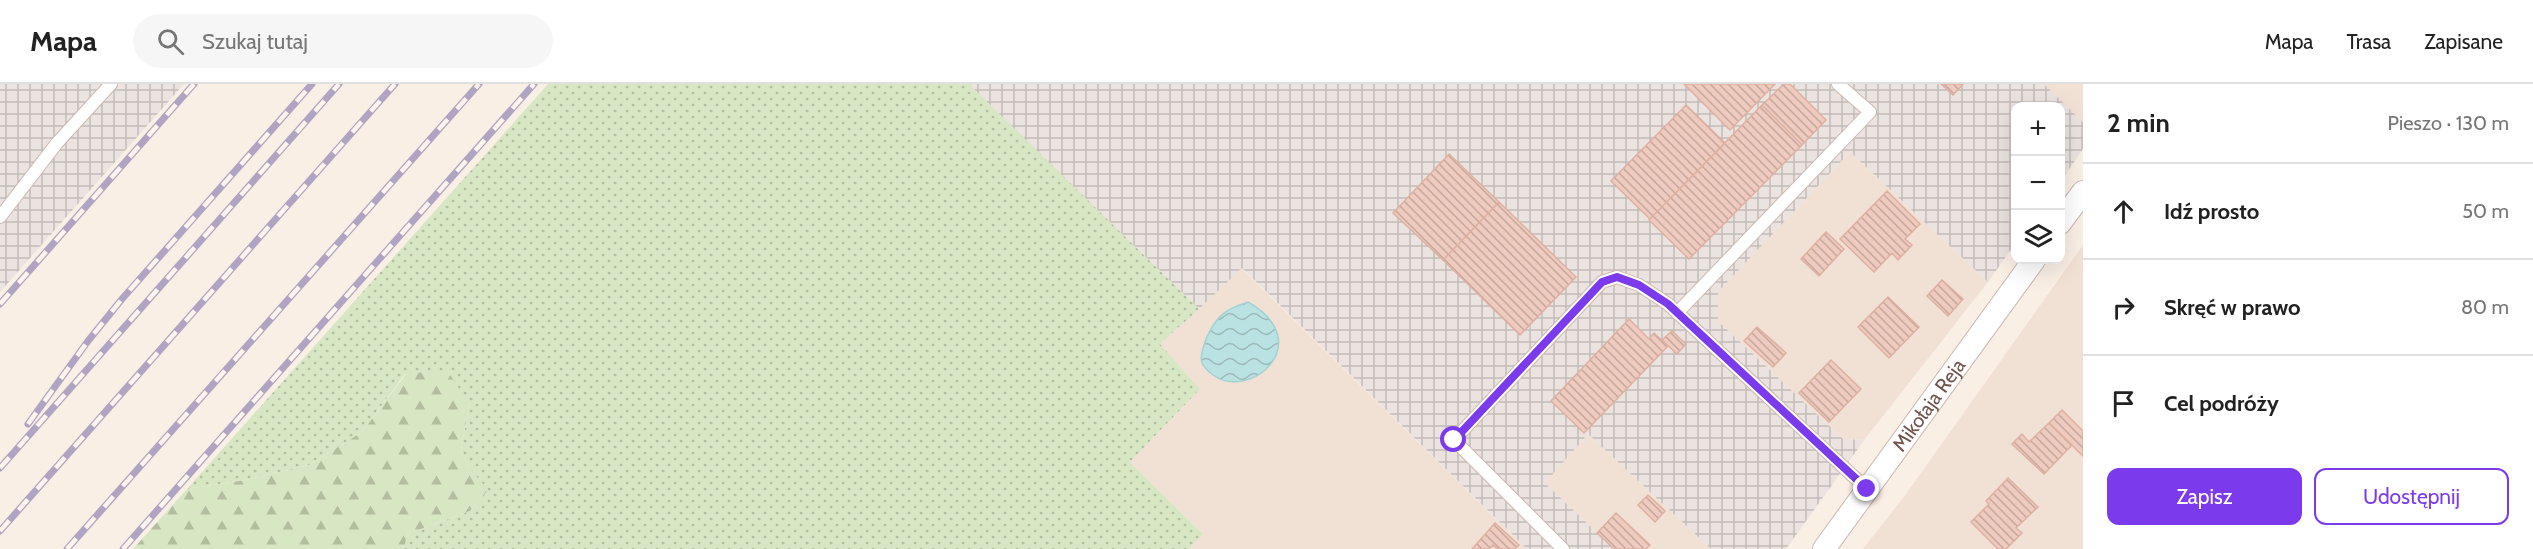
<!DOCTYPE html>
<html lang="pl">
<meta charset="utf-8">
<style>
:root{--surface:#fff;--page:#f6f6f6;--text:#222;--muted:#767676;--line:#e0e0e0;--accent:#7c3aed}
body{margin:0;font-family:Cabin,sans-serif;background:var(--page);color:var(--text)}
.controls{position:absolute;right:18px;top:18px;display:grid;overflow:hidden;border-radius:12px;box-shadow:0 6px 24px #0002}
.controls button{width:54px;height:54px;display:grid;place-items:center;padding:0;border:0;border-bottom:2px solid var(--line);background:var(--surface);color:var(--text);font:30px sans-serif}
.stop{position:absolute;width:18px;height:18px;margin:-14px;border:4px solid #7c3aed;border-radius:50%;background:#fff}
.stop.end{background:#7c3aed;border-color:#fff;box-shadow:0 2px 6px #0008}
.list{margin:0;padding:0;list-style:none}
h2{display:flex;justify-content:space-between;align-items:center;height:78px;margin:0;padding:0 24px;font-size:26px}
h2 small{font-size:20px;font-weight:400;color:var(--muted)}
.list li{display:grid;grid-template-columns:39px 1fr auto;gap:18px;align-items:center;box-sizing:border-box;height:96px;padding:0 24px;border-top:2px solid var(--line)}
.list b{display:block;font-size:22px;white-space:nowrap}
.list em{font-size:20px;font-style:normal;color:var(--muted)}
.actions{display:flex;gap:12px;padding:18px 24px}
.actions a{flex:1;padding:14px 0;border:2px solid var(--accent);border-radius:12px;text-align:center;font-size:21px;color:var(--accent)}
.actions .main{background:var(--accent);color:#fff}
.icon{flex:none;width:33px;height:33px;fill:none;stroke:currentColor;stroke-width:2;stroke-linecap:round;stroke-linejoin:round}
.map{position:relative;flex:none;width:2083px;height:465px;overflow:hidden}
header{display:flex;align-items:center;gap:36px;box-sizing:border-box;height:84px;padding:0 30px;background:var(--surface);border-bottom:2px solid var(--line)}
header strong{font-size:28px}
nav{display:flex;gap:33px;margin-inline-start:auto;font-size:21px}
.search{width:420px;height:54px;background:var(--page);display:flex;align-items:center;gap:15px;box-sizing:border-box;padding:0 21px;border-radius:33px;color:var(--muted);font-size:22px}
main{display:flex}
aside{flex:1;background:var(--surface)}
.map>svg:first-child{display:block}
</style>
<header>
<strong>Mapa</strong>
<div class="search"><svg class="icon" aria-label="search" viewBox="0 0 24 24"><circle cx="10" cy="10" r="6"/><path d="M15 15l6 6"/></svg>Szukaj tutaj</div>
<nav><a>Mapa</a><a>Trasa</a><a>Zapisane</a></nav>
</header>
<main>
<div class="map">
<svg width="2083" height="465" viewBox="0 0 2083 465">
<defs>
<pattern id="industrial-grid" width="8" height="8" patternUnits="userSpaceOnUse" patternTransform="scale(1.5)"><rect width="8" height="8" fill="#eae3df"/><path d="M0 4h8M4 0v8" fill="none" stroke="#c2bbb7"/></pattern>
<pattern id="grass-dots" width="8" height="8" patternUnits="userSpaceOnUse" patternTransform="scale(1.5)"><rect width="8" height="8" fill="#d7e7c4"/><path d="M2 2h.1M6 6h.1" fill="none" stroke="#b3bea1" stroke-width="1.8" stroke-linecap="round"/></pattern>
<pattern id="forest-firs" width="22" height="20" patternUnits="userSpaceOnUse" patternTransform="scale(1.5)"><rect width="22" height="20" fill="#d7e7c4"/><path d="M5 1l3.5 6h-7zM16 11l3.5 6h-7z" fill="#b3bea1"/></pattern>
<pattern id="water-waves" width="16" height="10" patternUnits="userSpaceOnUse" patternTransform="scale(1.5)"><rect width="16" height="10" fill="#bbe2e2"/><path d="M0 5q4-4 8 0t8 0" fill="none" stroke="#9cbab9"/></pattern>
<pattern id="building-back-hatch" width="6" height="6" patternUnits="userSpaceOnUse" patternTransform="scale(1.5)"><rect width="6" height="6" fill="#eecbbe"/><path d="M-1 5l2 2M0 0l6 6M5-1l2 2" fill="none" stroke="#c5a79d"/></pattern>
</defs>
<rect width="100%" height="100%" fill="#faefe5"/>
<path fill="#f1e0d4" d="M2044 0H2083V38Z
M1850 68 1988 198 1865 355 1844 356 1718 237V208Z
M2083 161V465H1863L1906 410Z
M1241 184 1494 433 1527 465H1189L1203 450 1130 378 1200 305 1160 260 1199 225Z
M1588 350 1711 465H1614L1545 399Z"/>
<path fill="url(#industrial-grid)" d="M0 0H184L0 208Z
M972 0H2044L2083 38V65L2061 97 2060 22H2016L2015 160 1988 198 1850 68 1718 208V237L1844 356 1865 355 1786 465H1711L1588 350 1545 399 1614 465H1527L1242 184 1199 225 970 2Z"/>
<path fill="url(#grass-dots)" d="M548 0H972L971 2 1199 225 1160 260 1200 305 1130 378 1203 450 1189 465H404L407 450 470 427 487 407 468 382 461 367 469 320 405 290 362 348 309 381 245 396 187 405Z"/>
<path fill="url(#forest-firs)" d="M447 286 469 320 461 367 468 382 488 406 470 427 407 450 404 465H133L187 405 245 396 309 381 362 348 406 290Z"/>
<path fill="url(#water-waves)" stroke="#a2d2d3" stroke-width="1.5" d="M1248 218C1318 258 1251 318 1213 291 1200 281 1199 276 1204 261 1207 250 1216 234 1227 227 1232 223 1241 221 1248 218Z"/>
<path fill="url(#building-back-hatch)" stroke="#dfb0a0" stroke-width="1.5" d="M1684 0H1775L1730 46Z
M1784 0H1790L1826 36 1802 61 1762 21Z
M1941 0H1963L1953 11Z
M1686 21 1725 59 1650 135 1611 97Z
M1762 21 1802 61 1689 175 1649 136Z
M1449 70 1499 118 1443 176 1393 129Z
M1887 107 1920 140 1905 155 1912 161 1898 176 1892 169 1874 188 1840 155Z
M1499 118 1576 193 1520 251 1443 176Z
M1826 148 1844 165 1819 192 1801 175Z
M1942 196 1963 215 1948 232 1927 212Z
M1888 213 1919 243 1889 274 1858 243Z
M1629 235 1649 255 1654 249 1668 262 1584 349 1551 317Z
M1757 243 1786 269 1773 283 1744 257Z
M1672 247 1686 260 1677 270 1662 256Z
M1831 276 1861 305 1829 338 1799 309Z
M2062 326 2083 347V372L2049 339Z
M2049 339 2072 361 2044 390 2012 360 2022 350 2029 358Z
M2008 394 2038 423 2016 444 2022 449 2006 465H1998L1971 438 1989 420 1986 417Z
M1648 411 1665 427 1655 438 1638 421Z
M1616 429 1650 461 1646 465H1614L1597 449Z
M1495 439 1519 461 1515 465H1497L1493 461 1489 465H1472Z"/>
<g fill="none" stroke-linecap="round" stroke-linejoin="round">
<defs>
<path id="lane" d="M0 133 57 59 111 0
M1677 229 1870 28 1838 0
M1563 465 1454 356 1602 198 1617 193 1639 201 1668 220 1867 405"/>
<g id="street">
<path d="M2060 139 2083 108"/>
<path id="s1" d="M1824 465 2034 176"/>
</g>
</defs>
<use href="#lane" stroke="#cdb8af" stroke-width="14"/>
<use href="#street" stroke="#cdb8af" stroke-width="24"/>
<use href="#lane" stroke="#fff" stroke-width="12"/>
<use href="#street" stroke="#fff" stroke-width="22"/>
<defs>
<path id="rail" d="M0 220 194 0
M28 340 88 257 122 215 312 0
M0 384 339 0
M0 447 395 0
M67 465 479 0
M123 465 534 0"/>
</defs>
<use href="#rail" stroke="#b1a4c3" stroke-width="7"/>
<use href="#rail" stroke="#fdf4eb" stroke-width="4.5" stroke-dasharray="14" stroke-linecap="butt"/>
</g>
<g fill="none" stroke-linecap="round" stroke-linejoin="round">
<path stroke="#7c3aed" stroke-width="8" d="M1454 356 1602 198 1617 193 1639 201 1668 220 1867 405"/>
</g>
<g text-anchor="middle" stroke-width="4.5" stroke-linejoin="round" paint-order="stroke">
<g font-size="20" fill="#71544c" stroke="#fdf4eb">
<text dy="7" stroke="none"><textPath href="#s1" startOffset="178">Mikołaja Reja</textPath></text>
</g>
</g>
</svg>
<div class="controls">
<button>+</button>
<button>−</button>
<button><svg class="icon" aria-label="layers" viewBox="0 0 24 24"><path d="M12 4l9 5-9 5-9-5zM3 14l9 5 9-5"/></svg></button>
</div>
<div class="stop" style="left:1454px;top:356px"></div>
<div class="stop end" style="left:1867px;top:405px"></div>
</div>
<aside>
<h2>2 min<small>Pieszo · 130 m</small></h2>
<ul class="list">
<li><svg class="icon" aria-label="ahead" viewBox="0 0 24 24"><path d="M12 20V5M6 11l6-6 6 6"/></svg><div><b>Idź prosto</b></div><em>50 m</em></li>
<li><svg class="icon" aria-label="right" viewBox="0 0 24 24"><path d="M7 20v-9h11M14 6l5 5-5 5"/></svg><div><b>Skręć w prawo</b></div><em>80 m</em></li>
<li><svg class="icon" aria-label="arrive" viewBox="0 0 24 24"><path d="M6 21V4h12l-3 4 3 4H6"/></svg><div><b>Cel podróży</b></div></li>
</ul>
<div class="actions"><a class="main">Zapisz</a><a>Udostępnij</a></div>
</aside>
</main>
